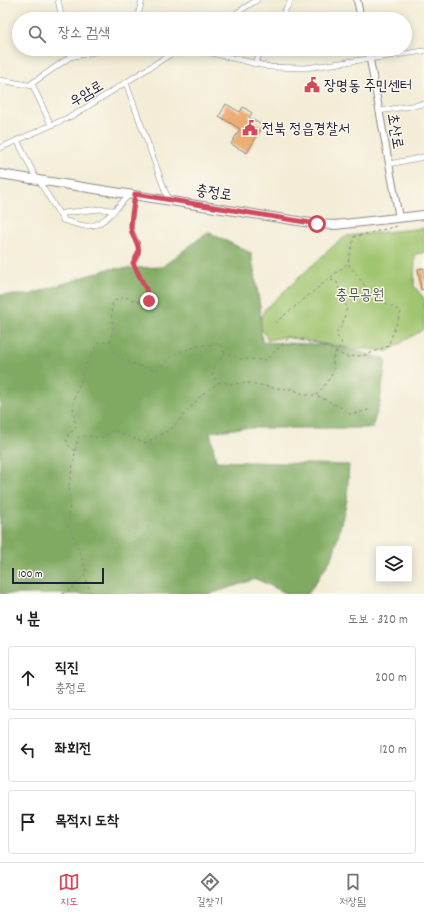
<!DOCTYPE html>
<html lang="ko">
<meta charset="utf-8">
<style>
:root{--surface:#fff;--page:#f2f2f2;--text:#202124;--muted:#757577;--line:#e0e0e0;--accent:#d1495b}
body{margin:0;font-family:Dekko,"Poor Story",sans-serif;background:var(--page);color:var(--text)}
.controls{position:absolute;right:12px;bottom:12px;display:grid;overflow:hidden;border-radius:4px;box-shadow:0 2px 10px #0003}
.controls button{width:36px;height:36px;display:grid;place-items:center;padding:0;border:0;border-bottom:1px solid var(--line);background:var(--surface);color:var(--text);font:20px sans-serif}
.scale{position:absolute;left:12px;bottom:10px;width:92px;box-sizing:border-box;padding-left:4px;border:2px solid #22223b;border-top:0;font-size:11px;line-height:14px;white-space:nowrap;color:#22223b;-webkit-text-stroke:3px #fbf7ec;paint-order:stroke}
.stop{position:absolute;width:12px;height:12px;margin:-9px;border:3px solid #d1495b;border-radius:50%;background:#fff}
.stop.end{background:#d1495b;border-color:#fff;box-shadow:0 1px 4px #0008}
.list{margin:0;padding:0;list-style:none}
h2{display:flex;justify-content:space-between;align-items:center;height:52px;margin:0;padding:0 16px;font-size:17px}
h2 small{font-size:13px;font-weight:400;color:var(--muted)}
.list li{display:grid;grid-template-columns:26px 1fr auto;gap:12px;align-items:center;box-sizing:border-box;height:64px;margin:0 8px 8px;padding:0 8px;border:1px solid var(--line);border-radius:4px}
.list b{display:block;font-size:15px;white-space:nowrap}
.list p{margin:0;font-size:13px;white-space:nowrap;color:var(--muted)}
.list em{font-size:13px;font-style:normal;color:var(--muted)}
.icon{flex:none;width:22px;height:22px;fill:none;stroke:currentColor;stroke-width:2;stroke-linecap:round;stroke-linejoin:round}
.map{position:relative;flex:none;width:424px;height:594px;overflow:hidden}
.search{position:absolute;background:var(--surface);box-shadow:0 2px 10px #0003;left:12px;right:12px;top:12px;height:44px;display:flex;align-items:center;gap:10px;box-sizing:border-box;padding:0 14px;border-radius:22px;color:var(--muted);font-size:15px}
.sheet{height:268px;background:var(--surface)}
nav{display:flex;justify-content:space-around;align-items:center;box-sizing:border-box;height:56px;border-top:1px solid var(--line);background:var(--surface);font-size:11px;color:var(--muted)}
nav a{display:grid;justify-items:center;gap:2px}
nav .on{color:var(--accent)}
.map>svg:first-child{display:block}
</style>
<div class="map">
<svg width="424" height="594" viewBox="0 0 424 594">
<rect width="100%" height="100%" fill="#fbf7ec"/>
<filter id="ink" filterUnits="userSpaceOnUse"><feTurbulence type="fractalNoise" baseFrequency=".025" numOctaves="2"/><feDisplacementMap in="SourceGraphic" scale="8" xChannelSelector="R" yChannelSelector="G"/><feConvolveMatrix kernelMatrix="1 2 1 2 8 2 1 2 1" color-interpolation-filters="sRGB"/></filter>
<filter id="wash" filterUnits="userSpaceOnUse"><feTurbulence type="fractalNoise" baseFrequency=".012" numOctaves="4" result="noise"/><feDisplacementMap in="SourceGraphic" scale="16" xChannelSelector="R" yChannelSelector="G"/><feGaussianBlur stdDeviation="0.9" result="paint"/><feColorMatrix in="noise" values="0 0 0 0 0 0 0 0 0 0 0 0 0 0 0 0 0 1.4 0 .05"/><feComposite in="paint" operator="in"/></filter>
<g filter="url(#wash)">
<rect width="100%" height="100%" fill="#f3edd7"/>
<path fill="#a0c56f" stroke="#617455" d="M424 228V253L415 254 414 286 424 298V329L388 351 351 348 284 337 268 340 259 324 264 310 332 247 346 236Z"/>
<path fill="#80aa62" stroke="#51664e" d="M208 232 251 253 260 306 262 342 332 345 386 359 380 402 372 428H241L210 432 216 461 349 465 347 500 333 556 308 594H288L256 579 210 594H0V295H29L108 269 162 267Z"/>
<g id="blocks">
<path fill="#ebad74" d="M226 104 240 112 243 107 252 113 249 117 263 126 247 153 231 144 240 129 219 116Z
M424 268V289L421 290 418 269Z"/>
</g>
</g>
<g filter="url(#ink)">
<use href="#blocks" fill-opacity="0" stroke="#8a8889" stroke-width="1"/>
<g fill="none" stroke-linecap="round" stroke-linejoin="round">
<defs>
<path id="service" d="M135 197 131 228 138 243V255L136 257"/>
<path id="minor" d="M58 0 62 19
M137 19 142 0
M227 19 257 0
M280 19 291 0
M69 49 70 57
M195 49 270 67 305 68 424 51
M254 64 263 49
M0 80 33 86 51 125
M126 83 168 199
M31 84 70 57 109 49
M379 111 424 104
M17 140 37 180
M0 148 74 115 179 49
M389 164 424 157
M39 181 63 220C70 222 79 226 87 226 103 228 119 204 130 194
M63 220V213L100 209 113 210"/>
<path id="tertiary" d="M357 0 361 19
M368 49 399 218"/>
<path id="primary" d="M0 174 317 224 335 225 424 215"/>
</defs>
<use href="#service" stroke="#8a8889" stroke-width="4"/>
<use href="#minor" stroke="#8a8889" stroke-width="6"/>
<use href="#tertiary" stroke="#8a8889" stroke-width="8"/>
<use href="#primary" stroke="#8a8889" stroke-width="10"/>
<path stroke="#8a8889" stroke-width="1" stroke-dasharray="3 3" stroke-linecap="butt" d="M134 261 133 263 146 289 149 301 145 304 125 297 114 301C109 309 112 318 113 328 113 333 110 338 111 343 114 362 139 366 156 370L177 353 201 345 219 344 225 353
M275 323 348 263
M219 383 222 381 228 384 251 383 273 388 292 389 305 395H316L342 408 351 415 371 409
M316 395C319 393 331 377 332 374 338 362 325 362 342 345L341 341 337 336V331L342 326 347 307 341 297 337 282 328 279
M75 451 68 445 66 439 69 434 76 428 73 407 75 394 80 384 84 369 98 343 110 341
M62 594 72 589 84 575
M91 594 84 574 86 570 73 535 68 527 70 505 69 485 78 437C95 433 97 444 113 430L145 443 171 429 203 394 219 383 212 376 215 364 225 353 241 359 266 360 291 336 329 348 347 357 366 355 388 346 401 312 371 294 348 263 354 237 398 226"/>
<use href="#service" stroke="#fff" stroke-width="2.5"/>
<use href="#minor" stroke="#fff" stroke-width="5"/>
<use href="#tertiary" stroke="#fff" stroke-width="6"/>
<use href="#primary" stroke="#fff" stroke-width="8"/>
</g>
</g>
<g fill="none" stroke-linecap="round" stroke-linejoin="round" filter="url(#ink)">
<path stroke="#d1495b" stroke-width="5" d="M149 301 146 289 133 263C146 244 132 243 131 227 131 216 134 205 135 194L317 224"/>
</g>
<defs>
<symbol id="civic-bare" viewBox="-9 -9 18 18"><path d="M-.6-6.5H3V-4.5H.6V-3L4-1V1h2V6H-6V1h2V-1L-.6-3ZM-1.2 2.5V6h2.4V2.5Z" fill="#d1495b" stroke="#fbf7ec" stroke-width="2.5" paint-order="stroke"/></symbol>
</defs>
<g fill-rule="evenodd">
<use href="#civic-bare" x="301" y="74" width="22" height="22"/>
<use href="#civic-bare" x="239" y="117" width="22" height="22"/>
</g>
<g text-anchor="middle" stroke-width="3" stroke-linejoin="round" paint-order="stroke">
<g font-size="15" fill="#22223b" stroke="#fbf7ec" text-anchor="start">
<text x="324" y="90">장명동 주민센터</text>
<text x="262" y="133">전북 정읍경찰서</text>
</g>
<g font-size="15" fill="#22223b" stroke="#fbf7ec">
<text transform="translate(86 93) rotate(-31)" y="5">우암로</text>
<text transform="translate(396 131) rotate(80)" y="5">초산로</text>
<text transform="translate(214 192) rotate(9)" y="5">충정로</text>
</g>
<g font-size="15" fill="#4e5b4d" stroke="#fbf7ec">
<text x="360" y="299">충무공원</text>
</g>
</g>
</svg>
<div class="controls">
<button><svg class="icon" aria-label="layers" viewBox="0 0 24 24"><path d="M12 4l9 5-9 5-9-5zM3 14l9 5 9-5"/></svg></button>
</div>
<div class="scale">100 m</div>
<div class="stop" style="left:317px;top:224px"></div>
<div class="stop end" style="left:149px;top:301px"></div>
<div class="search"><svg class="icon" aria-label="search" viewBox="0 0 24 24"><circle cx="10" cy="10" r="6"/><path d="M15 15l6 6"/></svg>장소 검색</div>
</div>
<section class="sheet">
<h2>4 분<small>도보 · 320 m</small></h2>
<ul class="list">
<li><svg class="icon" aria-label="ahead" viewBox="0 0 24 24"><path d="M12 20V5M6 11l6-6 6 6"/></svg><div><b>직진</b><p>충정로</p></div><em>200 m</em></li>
<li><svg class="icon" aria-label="left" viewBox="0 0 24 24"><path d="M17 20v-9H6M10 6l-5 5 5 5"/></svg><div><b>좌회전</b></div><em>120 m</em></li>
<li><svg class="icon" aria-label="arrive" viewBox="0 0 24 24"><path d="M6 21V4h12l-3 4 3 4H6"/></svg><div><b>목적지 도착</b></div></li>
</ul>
</section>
<nav>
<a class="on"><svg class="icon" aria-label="map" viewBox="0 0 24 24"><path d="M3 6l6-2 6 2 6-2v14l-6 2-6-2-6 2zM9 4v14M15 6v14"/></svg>지도</a>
<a><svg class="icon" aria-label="directions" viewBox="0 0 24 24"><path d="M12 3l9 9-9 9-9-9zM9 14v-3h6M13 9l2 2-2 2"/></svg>길찾기</a>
<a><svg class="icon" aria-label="saved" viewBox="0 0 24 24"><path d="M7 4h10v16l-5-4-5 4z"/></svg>저장됨</a>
</nav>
